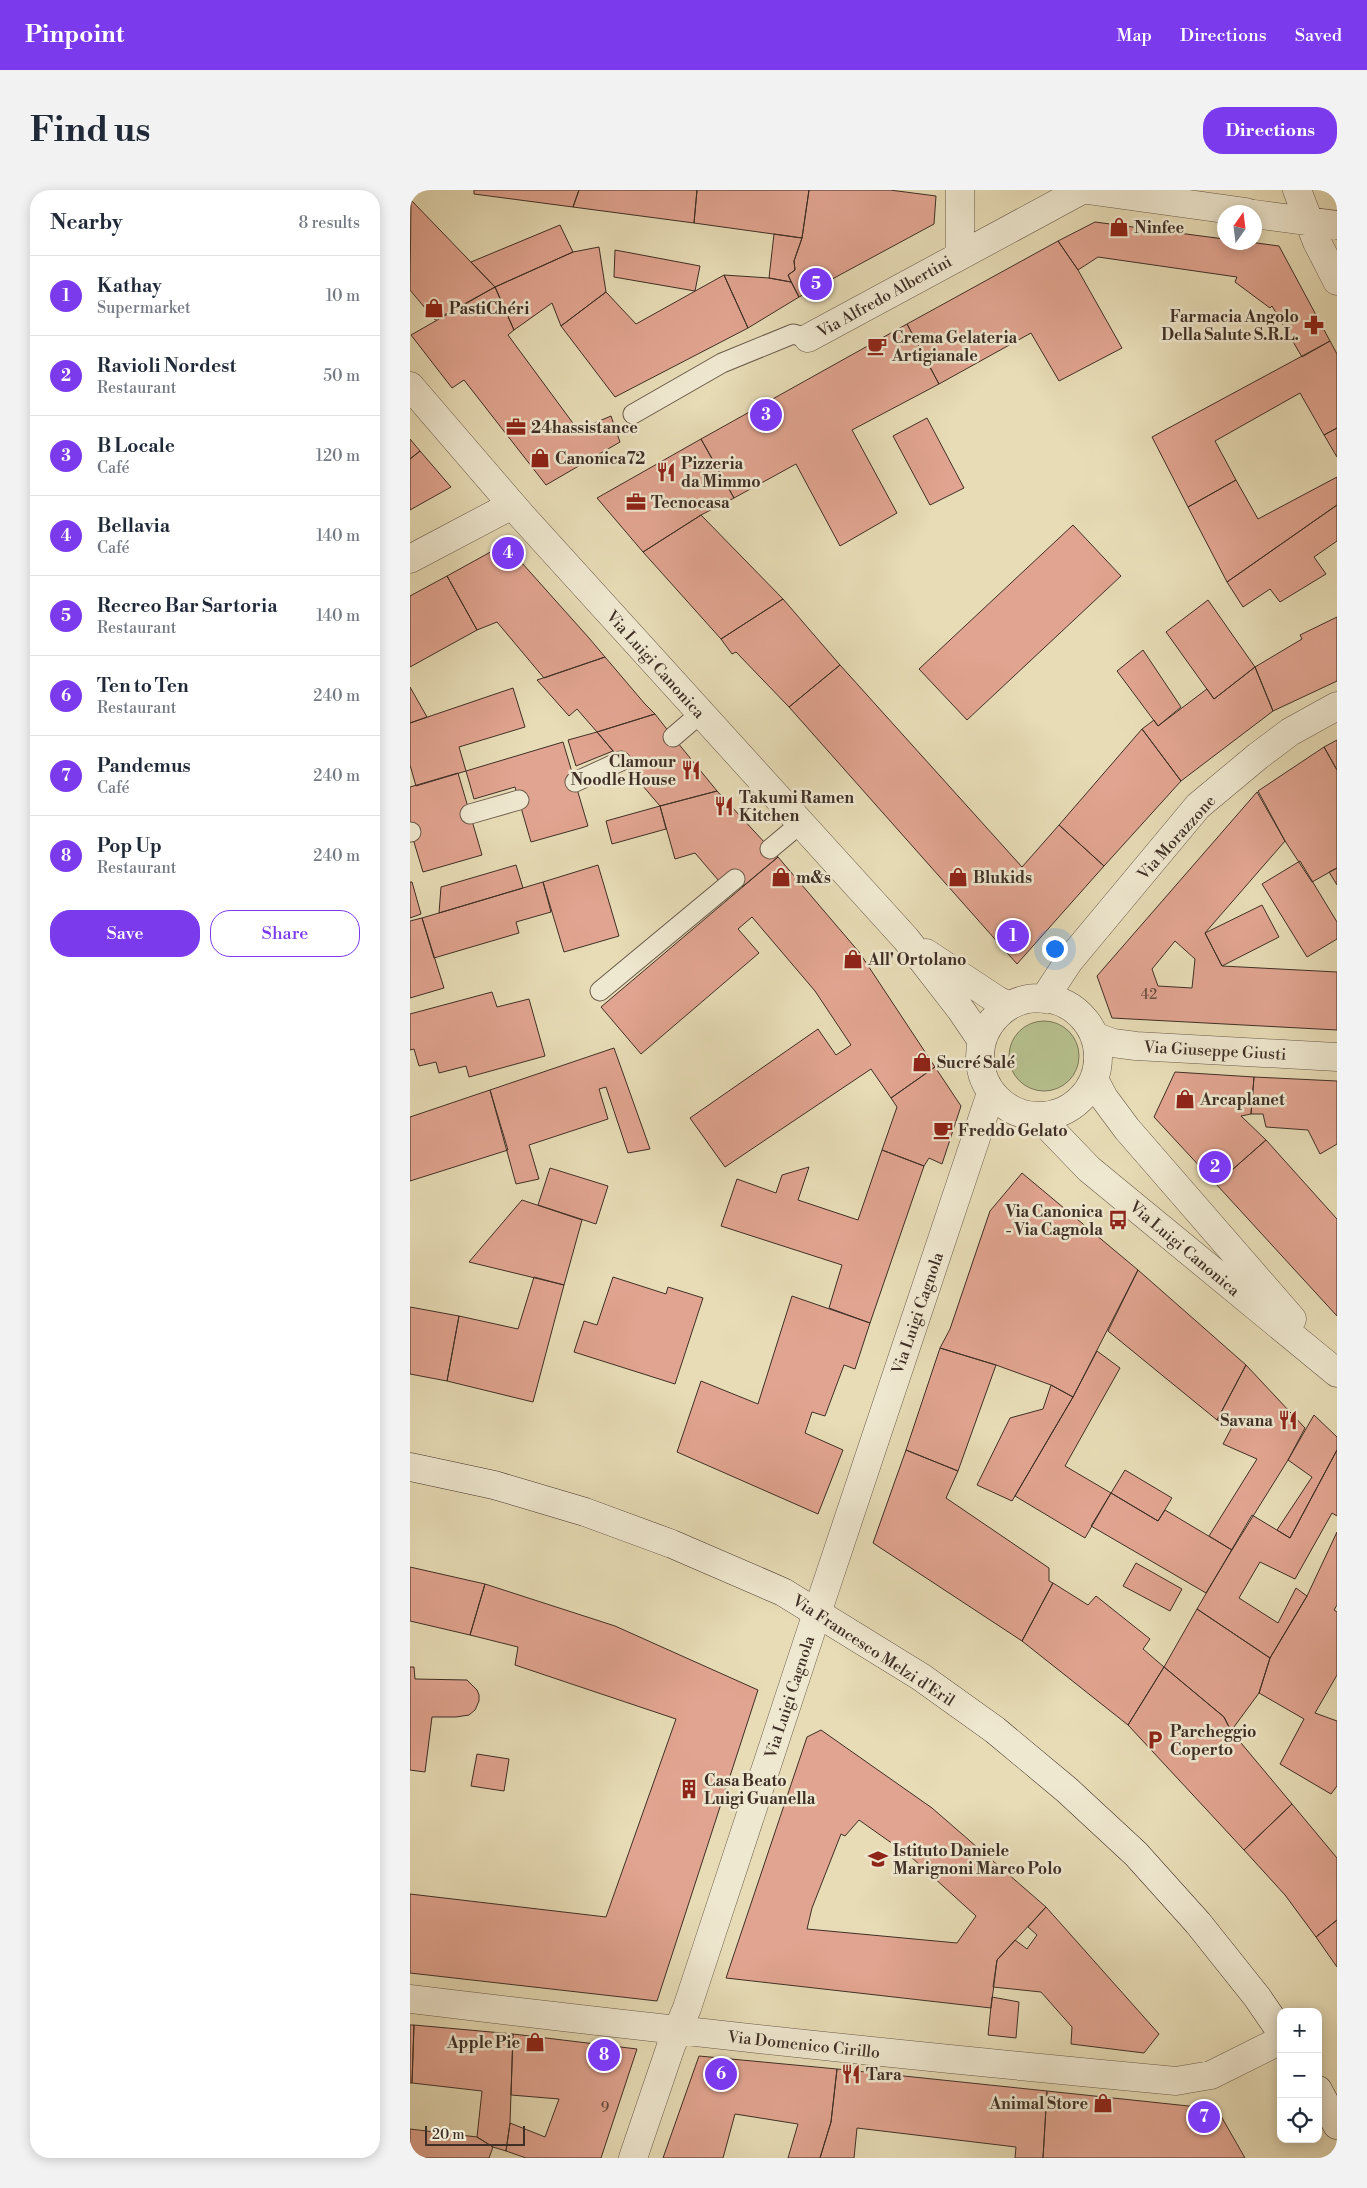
<!DOCTYPE html>
<meta charset="utf-8">
<style>
:root{--surface:#fff;--page:#f2f2f3;--text:#1f2937;--muted:#747a83;--line:#e0e1e3;--accent:#7c3aed}
body{margin:0;font-family:"Libre Bodoni",serif;background:var(--page);color:var(--text)}
.controls{position:absolute;right:15px;bottom:15px;display:grid;overflow:hidden;border-radius:10px;box-shadow:0 2px 12px #0003}
.controls button{width:45px;height:45px;display:grid;place-items:center;padding:0;border:0;border-bottom:1px solid var(--line);background:var(--surface);color:var(--text);font:25px sans-serif}
.compass{position:absolute;left:807px;top:15px;width:45px;height:45px;border-radius:50%;background:var(--surface);box-shadow:0 2px 12px #0003;rotate:14deg}
.scale{position:absolute;left:15px;bottom:12px;width:100px;box-sizing:border-box;padding-left:5px;border:2px solid #3f2f26;border-top:0;font-size:14px;line-height:18px;white-space:nowrap;color:#3f2f26;-webkit-text-stroke:4px #efe8d0;paint-order:stroke}
.you{position:absolute;left:644px;top:758px;width:18px;height:18px;margin:-12px;border:4px solid #fff;border-radius:50%;background:#1a73e8;box-shadow:0 0 0 8px #1a73e833}
.badge{display:grid;place-items:center;width:32px;height:32px;border-radius:50%;background:var(--accent);color:#fff;font-size:16px;font-weight:700}
.pin{position:absolute;translate:-50% -50%;border:2px solid #fff;box-shadow:0 1px 5px #0006}
.list{margin:0;padding:0;list-style:none}
h2{display:flex;justify-content:space-between;align-items:center;height:65px;margin:0;padding:0 20px;font-size:21px}
h2 small{font-size:16px;font-weight:400;color:var(--muted)}
.list li{display:grid;grid-template-columns:32px 1fr auto;gap:15px;align-items:center;box-sizing:border-box;height:80px;padding:0 20px;border-top:1px solid var(--line)}
.list b{display:block;font-size:19px;white-space:nowrap}
.list p{margin:0;font-size:16px;white-space:nowrap;color:var(--muted)}
.list em{font-size:16px;font-style:normal;color:var(--muted)}
.actions{display:flex;gap:10px;padding:15px 20px}
.actions a{flex:1;padding:11px 0;border:1px solid var(--accent);border-radius:20px;text-align:center;font-size:18px;color:var(--accent)}
.actions .main{background:var(--accent);color:#fff}
.icon{flex:none;width:28px;height:28px;fill:none;stroke:currentColor;stroke-width:2;stroke-linecap:round;stroke-linejoin:round}
.map{position:relative;flex:none;width:927px;height:1968px;overflow:hidden;border-radius:20px}
header{display:flex;align-items:center;gap:30px;box-sizing:border-box;height:70px;padding:0 25px;background:var(--accent);color:#fff}
header strong{font-size:24px}
nav{display:flex;gap:28px;margin-inline-start:auto;font-size:18px}
.intro{display:flex;align-items:center;justify-content:space-between;box-sizing:border-box;height:120px;padding:0 30px}
h1{margin:0;font-size:35px}
.button{padding:12px 22px;border-radius:20px;background:var(--accent);color:#fff;font-size:18px;font-weight:700}
main{display:flex;gap:30px;padding:0 30px}
aside{flex:1;background:var(--surface);border-radius:20px;box-shadow:0 2px 12px #0003}
.map>svg:first-child{display:block}
</style>
<header>
<strong>Pinpoint</strong>
<nav><a>Map</a><a>Directions</a><a>Saved</a></nav>
</header>
<div class="intro"><h1>Find us</h1><a class="button">Directions</a></div>
<main>
<aside>
<h2>Nearby<small>8 results</small></h2>
<ul class="list">
<li><span class="badge">1</span><div><b>Kathay</b><p>Supermarket</p></div><em>10 m</em></li>
<li><span class="badge">2</span><div><b>Ravioli Nordest</b><p>Restaurant</p></div><em>50 m</em></li>
<li><span class="badge">3</span><div><b>B Locale</b><p>Café</p></div><em>120 m</em></li>
<li><span class="badge">4</span><div><b>Bellavia</b><p>Café</p></div><em>140 m</em></li>
<li><span class="badge">5</span><div><b>Recreo Bar Sartoria</b><p>Restaurant</p></div><em>140 m</em></li>
<li><span class="badge">6</span><div><b>Ten to Ten</b><p>Restaurant</p></div><em>240 m</em></li>
<li><span class="badge">7</span><div><b>Pandemus</b><p>Café</p></div><em>240 m</em></li>
<li><span class="badge">8</span><div><b>Pop Up</b><p>Restaurant</p></div><em>240 m</em></li>
</ul>
<div class="actions"><a class="main">Save</a><a>Share</a></div>
</aside>
<div class="map">
<svg width="927" height="1968" viewBox="0 0 927 1968">
<rect width="100%" height="100%" fill="#e7dcb6"/>
<filter id="stains"><feTurbulence type="fractalNoise" baseFrequency=".004" numOctaves="4"/><feColorMatrix values="0 0 0 0 .2 0 0 0 0 .09 0 0 0 0 .02 0 0 0 .5 -.17"/></filter>
<radialGradient id="worn" r=".72"><stop offset=".6" stop-color="#630" stop-opacity="0"/><stop offset="1" stop-color="#630" stop-opacity=".3"/></radialGradient>
<path fill="#b6c08e" stroke="#7a785a" d="M599 866a35 35 0 1 1 70 0a35 35 0 1 1-70 0Z"/>
<path fill="#e1a490" stroke="#3f2f26" fill-rule="evenodd" d="M64 0H169L163 17 64 4Z
M169 0H287L284 33 163 17Z
M287 0H399L392 48 284 33Z
M399 0H480L526 6 524 34 389 107 378 85 385 80 384 71 392 48Z
M1 10 85 97 25 130 0 100Z
M685 32 814 49V52H839L869 56 920 151 892 167 862 116 860 118 825 92 827 87 688 67 668 80 648 51Z
M150 35 163 62 85 97 61 72Z
M364 44 392 48 384 71 385 80 378 85 381 92 359 88Z
M648 51 668 80 712 158 649 191 621 143 529 194 497 134Z
M189 57 196 102 151 136 142 113 104 140 85 97 163 62Z
M205 60 290 76 285 101 204 87Z
M314 85 338 138 205 207 151 136 196 102 226 134Z
M314 85 359 88 381 92 389 107 338 138Z
M85 97 104 140 98 145 168 240 201 226 210 252 136 295 54 190 42 198 1 145Z
M497 134 529 194 442 240 487 323 430 356 386 274 324 308 291 249Z
M920 151 927 164V238L914 245 890 203 805 251 826 290 778 317 742 247Z
M517 228 554 298 520 315 483 246Z
M927 238V267L914 245Z
M0 249 10 261 0 269Z
M291 249 324 308 291 325 233 362 187 308Z
M10 261 41 297 0 320V269Z
M927 287V315L817 392 778 317 826 290 848 329Z
M927 315V351L904 367 916 384 870 412 860 399 833 417 817 392Z
M291 325 373 409 311 449 233 362Z
M663 335 711 386 557 530 509 479Z
M95 354 179 448 195 467 134 488 87 432 67 440 37 386Z
M37 386 67 440 0 477V406Z
M373 409 430 475 379 517 326 462 322 464 311 449Z
M798 410 845 477 804 509 756 442Z
M927 427V491L863 521 845 477 892 449 890 445Z
M733 460 771 517 748 536 707 481Z
M195 467 235 514 245 524 187 542 167 519 159 526 127 490Z
M430 475 612 677 649 635 694 676 607 774 379 517Z
M845 477 863 521 771 591 732 539 744 530 748 536 797 499 804 509Z
M0 497 17 527 0 533Z
M103 498 115 537 49 557 56 581 6 596 0 575V533Z
M245 524 263 547 307 601 250 616 187 542Z
M732 539 771 591 694 676 649 635Z
M187 542 203 561 166 576 158 550Z
M927 550V580L914 557Z
M153 552 178 636 121 652 105 597 64 609 56 581Z
M914 557 927 580V678L902 692 875 651 848 601Z
M48 583 72 665 13 682 0 639V597Z
M307 601 368 667 332 697 319 683 309 691 285 663 265 669 250 616Z
M847 602 875 651 795 743 812 776 927 782V840L702 828 687 786ZM765 751 785 769 782 798 748 796 742 779Z
M250 616 256 639 202 654 196 631Z
M368 667 449 762 525 877 481 908 461 879 315 977 280 928 408 839 426 865 441 855 405 801 342 727 328 739 349 763 231 864 191 817Z
M890 671 927 732V749L897 767 852 694Z
M106 675 113 698 29 723 31 697Z
M188 675 209 746 154 762 133 692Z
M927 678V695L919 682Z
M0 692H2L11 724 0 728Z
M133 692 141 722 106 732 109 743 24 768 12 728Z
M852 715 869 747 812 776 795 743Z
M12 728 34 798 0 808V731Z
M82 802 87 817 119 809 135 866 59 887 56 876 29 883 26 872 9 876 4 859 0 860V824Z
M204 858 240 959 218 963 196 897 189 899 198 929 119 955 129 989 106 994 80 900Z
M525 877 551 916 532 974 519 968 514 976 472 960 487 917 481 908Z
M765 882 844 887 841 924 831 926 856 950 806 994 744 927Z
M844 887 927 891V954L910 964 898 940 856 937 853 924H841Z
M80 900 98 960 0 991V927Z
M856 950 927 1029V1126L806 994Z
M472 960 514 976 460 1133 419 1118 432 1075 311 1036 327 989 366 1003 372 985 399 977 388 1010 448 1030Z
M140 978 198 996 186 1034 128 1015Z
M612 983 728 1080 663 1207 641 1195 586 1175 530 1158 540 1139 580 1021Z
M112 1010 172 1030 154 1095 59 1072Z
M728 1080 836 1175 807 1230 698 1141Z
M124 1087 154 1095 123 1212 37 1191 49 1126 108 1139Z
M203 1087 256 1104 258 1097 293 1108 265 1194 164 1162 174 1131 187 1135Z
M382 1106 460 1133 445 1179 434 1175 415 1226 402 1222 395 1243 433 1260 408 1324 267 1262 291 1191 348 1214Z
M0 1117 49 1126 37 1191 0 1184Z
M530 1158 586 1175 548 1281 496 1260Z
M687 1161 710 1178 655 1276 701 1303 675 1348 605 1306 663 1207Z
M836 1175 895 1238 878 1270 822 1360 799 1346 847 1269 813 1254 822 1237 807 1230Z
M641 1195 663 1207 602 1311 567 1295 600 1228 633 1219Z
M904 1225 927 1247V1260L880 1348 867 1340 902 1287 878 1270Z
M496 1260 548 1281 536 1308 639 1378V1391L643 1393 612 1451 463 1353Z
M927 1260V1326L922 1323 885 1389 850 1372 829 1408 868 1433 886 1398 897 1406 860 1468 787 1419 842 1325 880 1348Z
M715 1280 762 1308 748 1331 701 1303Z
M701 1303 748 1331 755 1320 822 1360 796 1403 681 1336Z
M927 1342V1415L924 1420 927 1422V1485L905 1523 927 1531V1596L921 1604 870 1574 894 1529 849 1503 860 1468 897 1406Z
M726 1373 772 1399 760 1421 713 1396Z
M0 1377 75 1394 60 1445 0 1431Z
M643 1393 678 1415 686 1406 740 1449 733 1459 754 1477 718 1535 612 1451Z
M75 1394 205 1436 348 1500 247 1811 0 1783V1704L196 1727 266 1529 105 1475 108 1457 60 1445Z
M787 1419 860 1468 849 1503 821 1541 814 1527 754 1477Z
M0 1477H4L5 1489 57 1490 67 1500 69 1505V1511L65 1520 59 1525 46 1527H22L15 1582 0 1580Z
M754 1477 814 1527 821 1541 882 1614 834 1660 718 1535Z
M411 1540 522 1618 636 1717 587 1770 581 1818 316 1788 397 1547ZM449 1630 500 1666 566 1726 547 1753 397 1739 402 1718 431 1644 435 1646Z
M67 1564 99 1569 94 1601 61 1596Z
M882 1614 927 1668V1730L906 1747 875 1705 834 1660Z
M636 1717 749 1844 734 1863 661 1854 662 1837 631 1802 583 1797 587 1770 605 1750 617 1759 627 1745 618 1737Z
M927 1730V1777L906 1747Z
M582 1807 609 1812 606 1848 578 1845Z
M0 1835H4L2 1893H0Z
M4 1835 103 1844 100 1933 96 1961 83 1957 67 1947 72 1901 2 1893Z
M103 1844 227 1859 191 1968H116L96 1961 100 1933 135 1947 149 1909 101 1905Z
M289 1866 427 1879 421 1932 410 1968H378L388 1934 325 1924 313 1968H253Z
M427 1879 637 1901 633 1968H605L606 1957 447 1938 444 1968H410L421 1932Z
M637 1901 807 1919 835 1968H633Z
M0 1939 67 1947 83 1957 79 1968H0Z"/>
<g fill="none" stroke-linecap="round" stroke-linejoin="round">
<defs>
<path id="lane" d="M223 224 312 173 383 144 398 148
M263 547 291 523
M165 592 211 571
M60 624 109 610
M0 642H1
M360 659 391 633
M190 801 325 689"/>
<path id="street" d="M550 0V65
M677 0 836 22
M887 0 907 52 927 91
M844 24 927 35
M398 148 672 0
M0 196 111 325 496 749 551 820 572 851
M0 369 102 315
M516 763 587 810 599 816
M570 867a59 59 0 1 1 118 0a59 59 0 1 1-118 0Z
M634 809 659 771 788 616 848 566 880 542 927 516
M684 846 703 853 726 856 927 867
M684 889 694 908 717 939 882 1129
M628 926 679 979 927 1183
M0 1809C255 1840 510 1867 766 1891L801 1885 871 1850
M223 1968 261 1856 277 1818 407 1423 581 903"/>
<path id="secondary" d="M0 1277 84 1295 175 1322 262 1354 373 1402 511 1487 585 1540 657 1600 726 1664 788 1733 847 1807 871 1842
M908 1900 927 1935"/>
</defs>
<use href="#lane" stroke="#695a4a" stroke-width="21"/>
<use href="#street" stroke="#695a4a" stroke-width="29"/>
<use href="#secondary" stroke="#3f2f26" stroke-width="29"/>
<use href="#lane" stroke="#efe8d0" stroke-width="19"/>
<use href="#street" stroke="#efe8d0" stroke-width="28"/>
<use href="#secondary" stroke="#efe8d0" stroke-width="28"/>
</g>
<defs>
<symbol id="shop-bare" viewBox="-9 -9 18 18"><path d="M-5-2.5h2.3a2.7 3.5 0 0 1 5.4 0H5L5.5 6h-11ZM-1.5-2.5h3a1.5 2.3 0 0 0-3 0Z" fill="#8f2418" stroke="#efe8d0" stroke-width="2.5" paint-order="stroke"/></symbol>
<symbol id="pharmacy-bare" viewBox="-9 -9 18 18"><path d="M-2-6h4v4h4v4h-4v4h-4v-4h-4v-4h4Z" fill="#8f2418" stroke="#efe8d0" stroke-width="2.5" paint-order="stroke"/></symbol>
<symbol id="cafe-bare" viewBox="-9 -9 18 18"><path d="M-5.5-4.5H6V0H3Q3 3.5 0 3.5H-2.5Q-5.5 3.5-5.5 0ZM3-3.2v2h1.7v-2ZM-6 4.5H4V6H-6Z" fill="#8f2418" stroke="#efe8d0" stroke-width="2.5" paint-order="stroke"/></symbol>
<symbol id="office-bare" viewBox="-9 -9 18 18"><path d="M-6-3h4V-5.5h4V-3h4V5H-6ZM-1-4.5V-3h2v-1.5ZM-6 0V1H6V0Z" fill="#8f2418" stroke="#efe8d0" stroke-width="2.5" paint-order="stroke"/></symbol>
<symbol id="restaurant-bare" viewBox="-9 -9 18 18"><path d="M-5-6h1v4h1v-4h1v4h1v-4h1v5L-1.5 .5V6h-2V.5L-5-1ZM5-6V6H3V1.5H1.5Q1.5-4 5-6Z" fill="#8f2418" stroke="#efe8d0" stroke-width="2.5" paint-order="stroke"/></symbol>
<symbol id="bus-bare" viewBox="-9 -9 18 18"><path d="M-5-6H5V4H4V6H2V4H-2V6H-4V4H-5ZM-3.5-4V0h7V-4ZM-3.5 1.2v1.5H-2V1.2ZM2 1.2v1.5H3.5V1.2Z" fill="#8f2418" stroke="#efe8d0" stroke-width="2.5" paint-order="stroke"/></symbol>
<symbol id="parking-bare" viewBox="-9 -9 18 18"><path d="M-3.5-5.5H1a3.5 3.5 0 0 1 0 7H-1V5.5H-3.5ZM-1-3.4V-.6H.8a1.4 1.4 0 0 0 0-2.8Z" fill="#8f2418" stroke="#efe8d0" stroke-width="2.5" paint-order="stroke"/></symbol>
<symbol id="building-bare" viewBox="-9 -9 18 18"><path d="M-4-6H4V6H1V3H-1V6H-4ZM-2.5-4.3h1.7v1.8h-1.7ZM.8-4.3h1.7v1.8H.8ZM-2.5-1h1.7V.8h-1.7ZM.8-1h1.7V.8H.8Z" fill="#8f2418" stroke="#efe8d0" stroke-width="2.5" paint-order="stroke"/></symbol>
<symbol id="school-bare" viewBox="-9 -9 18 18"><path d="M0-5L7-2L0 1L-7-2ZM-4 1L0 2.5L4 1V4Q0 6-4 4Z" fill="#8f2418" stroke="#efe8d0" stroke-width="2.5" paint-order="stroke"/></symbol>
</defs>
<g fill-rule="evenodd">
<use href="#shop-bare" x="695" y="23" width="28" height="28"/>
<use href="#shop-bare" x="10" y="104" width="28" height="28"/>
<use href="#pharmacy-bare" x="890" y="121" width="28" height="28"/>
<use href="#cafe-bare" x="453" y="142" width="28" height="28"/>
<use href="#office-bare" x="92" y="223" width="28" height="28"/>
<use href="#shop-bare" x="116" y="254" width="28" height="28"/>
<use href="#restaurant-bare" x="242" y="268" width="28" height="28"/>
<use href="#office-bare" x="212" y="298" width="28" height="28"/>
<use href="#restaurant-bare" x="267" y="566" width="28" height="28"/>
<use href="#restaurant-bare" x="300" y="602" width="28" height="28"/>
<use href="#shop-bare" x="357" y="673" width="28" height="28"/>
<use href="#shop-bare" x="534" y="673" width="28" height="28"/>
<use href="#shop-bare" x="429" y="755" width="28" height="28"/>
<use href="#shop-bare" x="498" y="858" width="28" height="28"/>
<use href="#shop-bare" x="761" y="895" width="28" height="28"/>
<use href="#cafe-bare" x="519" y="926" width="28" height="28"/>
<use href="#bus-bare" x="694" y="1016" width="28" height="28"/>
<use href="#restaurant-bare" x="864" y="1216" width="28" height="28"/>
<use href="#parking-bare" x="731" y="1536" width="28" height="28"/>
<use href="#building-bare" x="265" y="1585" width="28" height="28"/>
<use href="#school-bare" x="454" y="1655" width="28" height="28"/>
<use href="#shop-bare" x="111" y="1838" width="28" height="28"/>
<use href="#restaurant-bare" x="427" y="1870" width="28" height="28"/>
<use href="#shop-bare" x="679" y="1899" width="28" height="28"/>
</g>
<g text-anchor="middle" stroke-width="5" stroke-linejoin="round" paint-order="stroke">
<g font-size="14" fill="#684c40">
<text x="739" y="809">42</text>
<text x="195" y="1922">9</text>
</g>
<g font-size="16" font-weight="bold" fill="#3f2f26" stroke="#efe8d0" text-anchor="start">
<text x="724" y="43">Ninfee</text>
<text x="39" y="124">PastiChéri</text>
<text x="889" y="132" text-anchor="end">Farmacia Angolo<tspan x="889" dy="18">Della Salute S.R.L.</tspan></text>
<text x="482" y="153">Crema Gelateria<tspan x="482" dy="18">Artigianale</tspan></text>
<text x="121" y="243">24hassistance</text>
<text x="145" y="274">Canonica72</text>
<text x="271" y="279">Pizzeria<tspan x="271" dy="18">da Mimmo</tspan></text>
<text x="241" y="318">Tecnocasa</text>
<text x="266" y="577" text-anchor="end">Clamour<tspan x="266" dy="18">Noodle House</tspan></text>
<text x="329" y="613">Takumi Ramen<tspan x="329" dy="18">Kitchen</tspan></text>
<text x="386" y="693">m&amp;s</text>
<text x="563" y="693">Blukids</text>
<text x="458" y="775">All' Ortolano</text>
<text x="527" y="878">Sucré Salé</text>
<text x="790" y="915">Arcaplanet</text>
<text x="548" y="946">Freddo Gelato</text>
<text x="693" y="1027" text-anchor="end">Via Canonica<tspan x="693" dy="18">- Via Cagnola</tspan></text>
<text x="863" y="1236" text-anchor="end">Savana</text>
<text x="760" y="1547">Parcheggio<tspan x="760" dy="18">Coperto</tspan></text>
<text x="294" y="1596">Casa Beato<tspan x="294" dy="18">Luigi Guanella</tspan></text>
<text x="483" y="1666">Istituto Daniele<tspan x="483" dy="18">Marignoni Marco Polo</tspan></text>
<text x="110" y="1858" text-anchor="end">Apple Pie</text>
<text x="456" y="1890">Tara</text>
<text x="678" y="1919" text-anchor="end">Animal Store</text>
</g>
<g font-size="16" fill="#3f2f26" stroke="#efe8d0">
<text transform="translate(474 106) rotate(-29)" y="6">Via Alfredo Albertini</text>
<text transform="translate(246 474) rotate(48)" y="6">Via Luigi Canonica</text>
<text transform="translate(766 647) rotate(-48)" y="6">Via Morazzone</text>
<text transform="translate(805 860) rotate(3)" y="6">Via Giuseppe Giusti</text>
<text transform="translate(775 1058) rotate(40)" y="6">Via Luigi Canonica</text>
<text transform="translate(507 1123) rotate(-71)" y="6">Via Luigi Cagnola</text>
<text transform="translate(464 1460) rotate(33)" y="6">Via Francesco Melzi d'Eril</text>
<text transform="translate(379 1507) rotate(-72)" y="6">Via Luigi Cagnola</text>
<text transform="translate(394 1854) rotate(6)" y="6">Via Domenico Cirillo</text>
</g>
</g>
<rect width="100%" height="100%" filter="url(#stains)"/>
<rect width="100%" height="100%" fill="url(#worn)"/>
</svg>
<div class="controls">
<button>+</button>
<button>−</button>
<button><svg class="icon" aria-label="locate" viewBox="0 0 24 24"><circle cx="12" cy="12" r="6"/><path d="M12 2v4M12 18v4M2 12h4M18 12h4"/></svg></button>
</div>
<svg class="compass" viewBox="-18 -18 36 36"><path d="M0-13l5 13h-10z" fill="#e53935"/><path d="M0 13l5-13h-10z" fill="#747a83"/></svg>
<div class="scale">20 m</div>
<div class="you"></div>
<div class="pin badge" style="left:603px;top:746px">1</div>
<div class="pin badge" style="left:805px;top:977px">2</div>
<div class="pin badge" style="left:356px;top:225px">3</div>
<div class="pin badge" style="left:98px;top:363px">4</div>
<div class="pin badge" style="left:406px;top:94px">5</div>
<div class="pin badge" style="left:311px;top:1884px">6</div>
<div class="pin badge" style="left:794px;top:1927px">7</div>
<div class="pin badge" style="left:194px;top:1865px">8</div>
</div>
</main>
